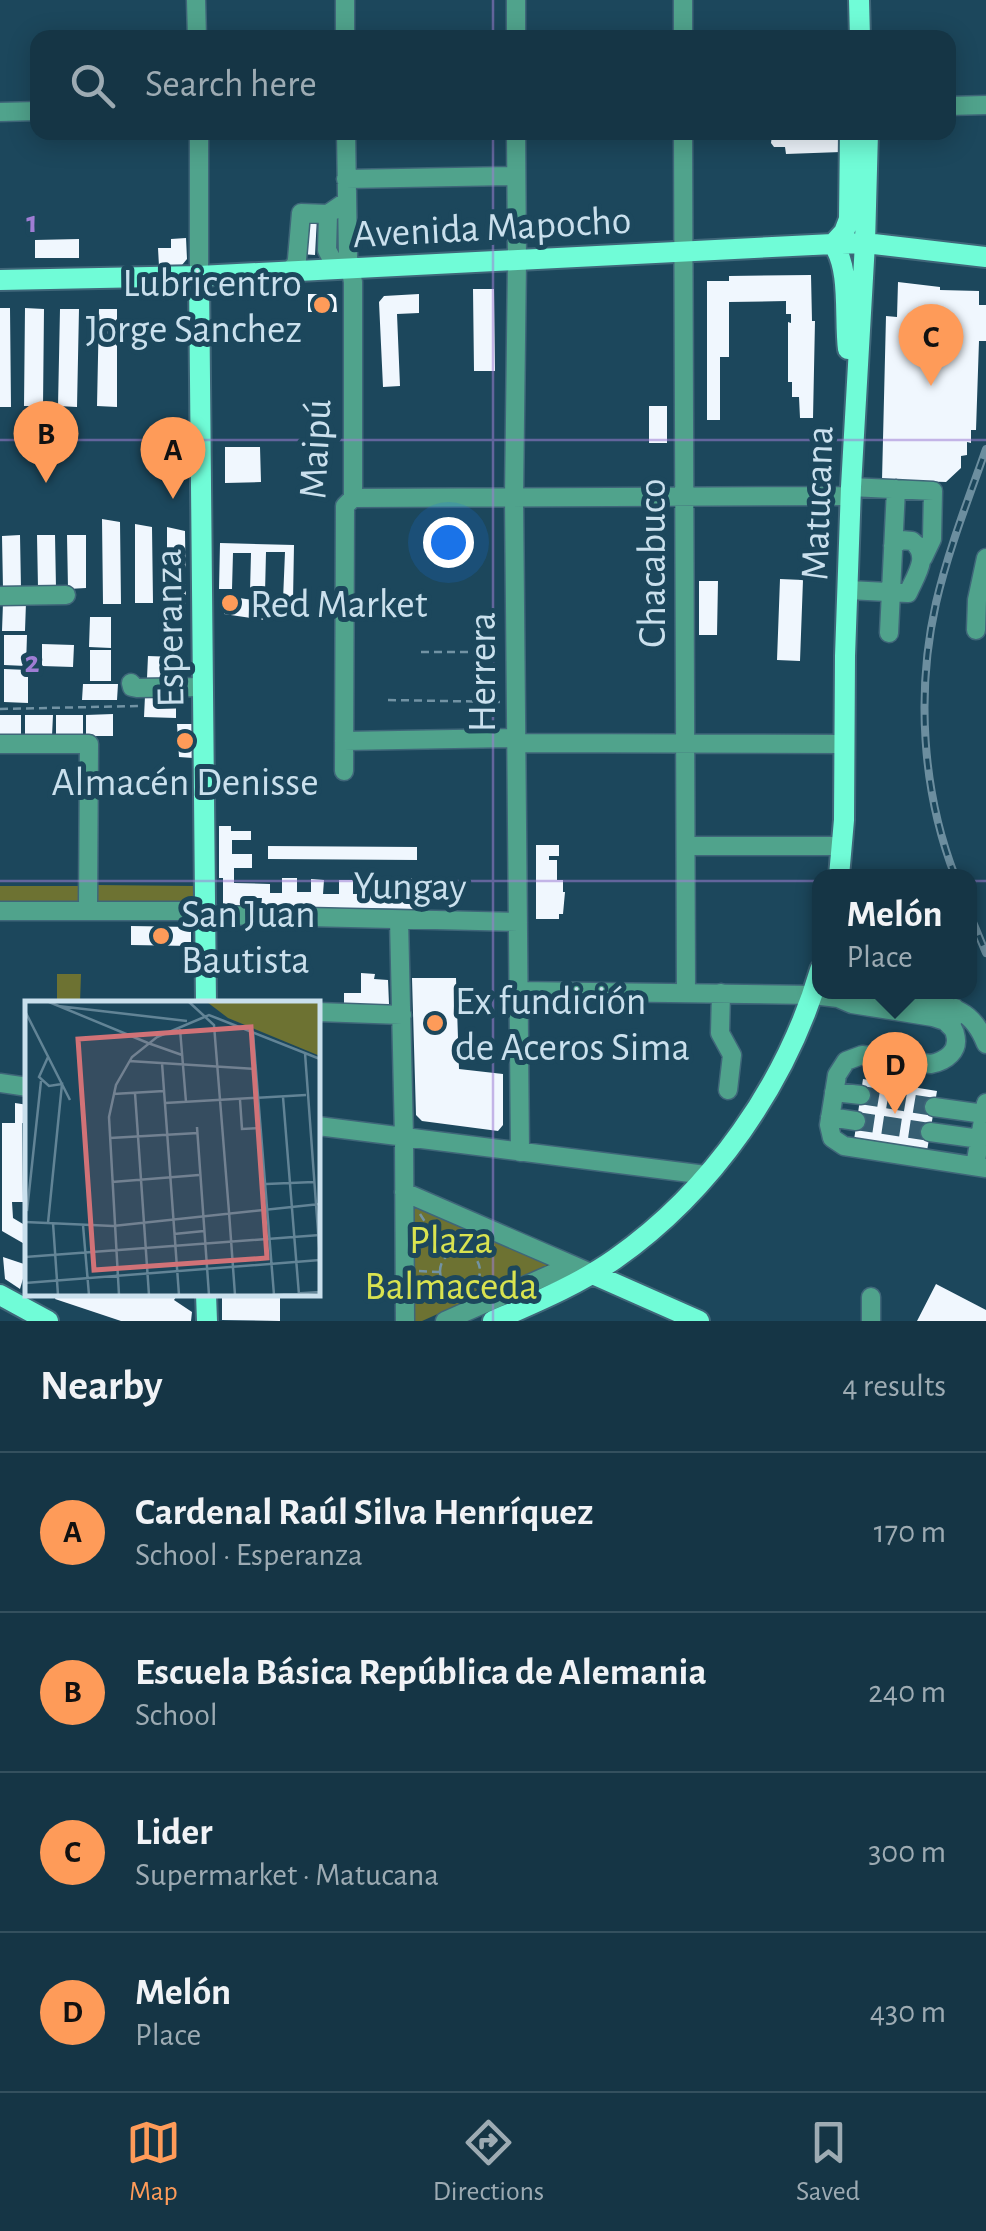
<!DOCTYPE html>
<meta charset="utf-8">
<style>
:root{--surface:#153545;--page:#1e3d4c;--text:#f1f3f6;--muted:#9dabb3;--line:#34505e;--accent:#fe9b59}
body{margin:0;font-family:"Alegreya Sans",sans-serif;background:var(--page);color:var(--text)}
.you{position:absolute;left:448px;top:542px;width:35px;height:35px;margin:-25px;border:8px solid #fff;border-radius:50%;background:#1a73e8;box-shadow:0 0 0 15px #1a73e833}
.badge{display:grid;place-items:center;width:65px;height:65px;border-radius:50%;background:var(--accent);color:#111;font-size:32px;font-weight:700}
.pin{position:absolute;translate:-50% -82px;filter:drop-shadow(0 2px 5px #0008)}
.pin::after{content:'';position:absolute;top:52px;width:35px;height:30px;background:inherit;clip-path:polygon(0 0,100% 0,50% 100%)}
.popup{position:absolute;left:812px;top:869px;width:165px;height:130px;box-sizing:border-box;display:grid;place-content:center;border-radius:20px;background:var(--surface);filter:drop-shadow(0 2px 8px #0005);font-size:32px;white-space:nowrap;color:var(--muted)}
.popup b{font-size:38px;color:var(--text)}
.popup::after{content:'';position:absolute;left:50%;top:100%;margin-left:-20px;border:20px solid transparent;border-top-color:var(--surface)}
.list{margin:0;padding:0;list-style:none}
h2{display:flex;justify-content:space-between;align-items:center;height:130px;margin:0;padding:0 40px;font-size:42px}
h2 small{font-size:32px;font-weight:400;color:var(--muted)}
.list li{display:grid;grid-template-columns:65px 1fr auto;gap:30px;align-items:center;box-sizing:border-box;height:160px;padding:0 40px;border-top:2px solid var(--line)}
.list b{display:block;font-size:38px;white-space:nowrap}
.list p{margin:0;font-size:32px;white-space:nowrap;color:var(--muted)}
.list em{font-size:32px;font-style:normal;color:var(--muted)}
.icon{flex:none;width:55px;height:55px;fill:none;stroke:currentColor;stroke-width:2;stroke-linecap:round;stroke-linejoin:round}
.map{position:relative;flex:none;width:986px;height:1321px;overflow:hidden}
.search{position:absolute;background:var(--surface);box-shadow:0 5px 25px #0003;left:30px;right:30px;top:30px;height:110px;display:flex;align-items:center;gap:25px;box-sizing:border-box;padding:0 35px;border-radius:20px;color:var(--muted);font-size:38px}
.sheet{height:770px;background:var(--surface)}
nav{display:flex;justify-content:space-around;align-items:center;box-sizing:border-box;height:140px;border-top:2px solid var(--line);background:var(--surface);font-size:28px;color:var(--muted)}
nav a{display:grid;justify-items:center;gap:5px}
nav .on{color:var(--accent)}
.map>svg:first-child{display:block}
</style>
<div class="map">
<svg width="986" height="1321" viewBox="0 0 986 1321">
<rect width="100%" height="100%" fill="#1c475c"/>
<path fill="#6d7232" d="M95 885 195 886V905H96Z
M0 886H82V904L0 906Z
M57 974H81L80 1003H57Z
M421 1206 550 1264 422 1321H410L412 1210 415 1207Z"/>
<path fill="#f0f7fe" d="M779 132H841V152L786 154 785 147H774L771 143 772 135Z
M303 216 317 217 315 255 301 254Z
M186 238 187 259 182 265 159 266 158 248H171V239Z
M79 239V258H35V240Z
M811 275 812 321H815L813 418H800L799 397H792V382H788V322L791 323V314H786V301L729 302V357H720V420H707V281H729V276Z
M898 282 940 287V290L979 291V305H986V341H979L976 430H971V443L967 442V455L961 456V468L946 482 882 480 886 316 897 317Z
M473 289H494L495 371H474Z
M308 294H332L336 298 337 312H308Z
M419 294V313L397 314 400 386 383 387 379 302 384 296Z
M0 308H10L11 407H0Z
M25 308 44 309 43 406H24Z
M60 309H79L77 407 58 406Z
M99 309H117V407L97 406Z
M649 406H667V443H649Z
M225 447H260L261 482 225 483Z
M102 519 120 522 121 604H103Z
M135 524 152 527 153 603H135Z
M167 527 185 531 186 613H167Z
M20 535 21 589H3L2 536Z
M37 535H55L56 588H38Z
M67 535H86V588L68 589Z
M220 543 294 545 293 600H283L285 552H266L265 593 250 592 251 553H233L232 589H219Z
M780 579 803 580 800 661 777 660Z
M699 581H718L717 635H699Z
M226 596 274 603 272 621 224 614Z
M26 602 25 631H2L3 603Z
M90 617H111V648L89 647Z
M4 635H27L26 666 4 665Z
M42 644 74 645 73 667 42 666Z
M90 650H111V681H90Z
M148 656 176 657V679L147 678Z
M4 669 28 670V703L4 702Z
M83 684H118L117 700H82Z
M145 696H176V718L144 717Z
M113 714V736H86V715Z
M0 715H21V736H0Z
M25 715H53L52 736H25Z
M56 715H83V736H56Z
M177 724H193V758L179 757Z
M219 826H231V831H251V840H232V854H252V868H234V883L270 884V893H282V878H297V892H311V879L324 880 323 894H339V880H353V894H365V879H383V893H393V878H412L411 893H418V909L261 907 262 898H241V906H223V878H219Z
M536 845H559V856H549V860H557V880H563V892H565L563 914H559V919H536Z
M268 846 417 847V860L268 859Z
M131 926 191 927V946L131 945Z
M361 973 375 974 374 979 388 980 389 1004 384 1009 344 1008V993H361Z
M412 978H456L459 1069 503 1074V1125L498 1131 422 1121 416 1115Z
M863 1079 937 1091 927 1151 854 1140Z
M15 1103 28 1105V1124L22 1123 23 1202H12L13 1218 28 1227V1246L2 1231V1123H15Z
M3 1257 27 1265 20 1289 5 1279Z
M936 1284 986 1310V1321H917Z
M57 1294H178L174 1300 192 1312 191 1321H121L55 1299Z
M222 1294 280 1296V1321L222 1320Z"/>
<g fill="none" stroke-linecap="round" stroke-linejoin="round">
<path stroke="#365e72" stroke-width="18" stroke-dasharray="18 9" stroke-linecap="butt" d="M861 1095 934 1107
M856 1121 930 1132"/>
<defs>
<path id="minor" d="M196 0 197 38
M345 0V38
M683 0V38
M516 38V0
M948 106 986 105
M0 112 38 111
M516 132 517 260 514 497 520 1152
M683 132 686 993
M346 179 516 176
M328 214 327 250 337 269
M289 271 296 264 297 259 301 213 328 214 347 201
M199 276V132
M851 487 933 491 932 539 923 558
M353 498 851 496
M848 590 908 593C916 575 931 555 912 541L901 540 893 546
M0 596 66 595
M976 630 977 600 986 558
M889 633 896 489
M131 683 132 687 137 688 204 687
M344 741 509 738 523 743 845 744
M0 744H89L88 910
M344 771 345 506 353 498V282L348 257 346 132
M686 846H842
M0 911H197L218 915 518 922
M399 920 404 1137 405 1321
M518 991 813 995 838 998 852 1004 933 1017 945 1021 952 1028
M721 993 720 1033 732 1055 728 1090
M915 1002C951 1007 971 1006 986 1044
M955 1008C954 1014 951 1020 952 1026 952 1029 955 1031 955 1034 960 1051 946 1061 931 1064L862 1055 846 1061 837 1075 829 1125 832 1138 844 1146 986 1168
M318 1012 402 1015
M0 1083 28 1087
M834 1092 861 1095
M934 1107 984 1114
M830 1117 856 1121
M318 1126 706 1175
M930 1132 980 1139
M975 1166 986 1103
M404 1192 593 1274
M445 1321 572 1265
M871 1321V1297"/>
<path id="major" d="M859 0 860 38
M833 244C851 269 844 318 848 349
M833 244 844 232 849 219 850 132
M199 276 206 1004
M0 280 199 276 833 244 865 243 986 257
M839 876 844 820 845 656 851 487 865 243 868 132
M593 1274 699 1321
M206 1294 207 1321
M0 1295 48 1321
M493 1321C534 1303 578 1285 615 1259 712 1191 787 1083 820 970"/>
</defs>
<use href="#minor" stroke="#3f6679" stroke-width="21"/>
<use href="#major" stroke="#3f6679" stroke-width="24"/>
<path stroke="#7293a4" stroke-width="2.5" stroke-dasharray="8 5" stroke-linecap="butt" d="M421 652H499
M388 700 502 702
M0 709 138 706V705
M420 1214 446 1254
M440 1271a20 20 0 1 1 40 0a20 20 0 1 1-40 0Z
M419 1271 439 1272"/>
<use href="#minor" stroke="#50a38c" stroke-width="18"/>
<use href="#major" stroke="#70fcd7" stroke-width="20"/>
<defs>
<path id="rail" d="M955 876C922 791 916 692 936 603 948 551 968 500 986 449
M970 915 986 953"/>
</defs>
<use href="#rail" stroke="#6c8e9f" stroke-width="8"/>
<use href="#rail" stroke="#1c475c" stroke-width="4" stroke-dasharray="11" stroke-linecap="butt"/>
</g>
<path fill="none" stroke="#9f7dd4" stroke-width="2.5" stroke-opacity="0.55" d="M493 0V38M493 132V1321M0 440H986M0 881H986"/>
<g fill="#fe9b59" stroke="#1c475c" stroke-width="4">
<circle cx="322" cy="305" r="10"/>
<circle cx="230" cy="603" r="10"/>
<circle cx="185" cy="741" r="10"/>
<circle cx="161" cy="936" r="10"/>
<circle cx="435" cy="1023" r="10"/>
</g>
<g text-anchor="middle" stroke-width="10" stroke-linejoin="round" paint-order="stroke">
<g font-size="40" fill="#cae0ed" stroke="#1c475c">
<text transform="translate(492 226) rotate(-3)" y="14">Avenida Mapocho</text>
<text transform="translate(314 449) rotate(-87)" y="14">Maipú</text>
<text transform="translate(816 503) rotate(-88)" y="14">Matucana</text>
<text transform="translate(651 563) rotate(-90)" y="14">Chacabuco</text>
<text transform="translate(168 628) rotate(-91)" y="14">Esperanza</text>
<text transform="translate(481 672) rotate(-90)" y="14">Herrera</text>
<text transform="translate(410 885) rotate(1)" y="14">Yungay</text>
</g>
<g font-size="40" fill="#cae0ed" stroke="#1c475c" text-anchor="start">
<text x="302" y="296" text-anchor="end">Lubricentro<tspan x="302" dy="46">Jorge Sanchez</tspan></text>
<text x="250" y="617">Red Market</text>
<text x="185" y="795" text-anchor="middle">Almacén Denisse</text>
<text x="181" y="927">San Juan<tspan x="181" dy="46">Bautista</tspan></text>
<text x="455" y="1014">Ex fundición<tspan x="455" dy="46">de Aceros Sima</tspan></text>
</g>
<g font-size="40" fill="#d9e350" stroke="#1c475c">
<text x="451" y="1253">Plaza<tspan x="451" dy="46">Balmaceda</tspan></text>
</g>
</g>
<g transform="translate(25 1001)">
<rect width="295" height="295" fill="#1c475c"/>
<path d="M182 1H295V55L203 17Z" fill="#6d7232"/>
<path fill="none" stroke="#628496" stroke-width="2.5" d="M24 1 123 42M164 1 189 24 204 211M33 5 162 20M0 10 45 99M155 28 161 101M228 32 249 294M123 42 157 54M280 52 295 258M104 60 231 68M137 62 154 294M110 92 124 294M88 93 139 90M258 96 274 294M215 99 217 128 236 127M140 102 281 94M172 126 184 294M85 137 173 132M87 181 174 174M241 183 289 181M2 210 16 80M204 211 210 294M0 221 88 225 295 203M23 222 37 83 24 85 14 76 23 56M28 222 33 294M58 224 64 294M149 233 179 230M0 256 295 234M0 282 295 259M94 294 84 116 91 84 107 56 132 36 184 14 295 58M247 294 295 291"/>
<path fill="#d17277" fill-opacity="0.15" stroke="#d17277" stroke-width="5" d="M226 26 242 257 69 269 53 38Z"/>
<rect width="295" height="295" fill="none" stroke="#cae0ed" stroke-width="5"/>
</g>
<g font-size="32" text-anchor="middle" font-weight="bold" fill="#9f7dd4" stroke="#1c475c" stroke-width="10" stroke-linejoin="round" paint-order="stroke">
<text x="32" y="232">1</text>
<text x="32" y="672">2</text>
</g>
</svg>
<div class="you"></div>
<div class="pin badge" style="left:173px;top:499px">A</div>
<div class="pin badge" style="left:46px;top:483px">B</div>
<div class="pin badge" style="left:931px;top:386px">C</div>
<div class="pin badge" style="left:895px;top:1114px">D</div>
<div class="popup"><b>Melón</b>Place</div>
<div class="search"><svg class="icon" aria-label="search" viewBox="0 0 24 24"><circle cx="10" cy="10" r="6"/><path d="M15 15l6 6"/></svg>Search here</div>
</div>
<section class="sheet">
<h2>Nearby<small>4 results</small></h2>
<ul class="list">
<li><span class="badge">A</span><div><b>Cardenal Raúl Silva Henríquez</b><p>School · Esperanza</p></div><em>170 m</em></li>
<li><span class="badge">B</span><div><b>Escuela Básica República de Alemania</b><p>School</p></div><em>240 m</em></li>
<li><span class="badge">C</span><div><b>Lider</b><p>Supermarket · Matucana</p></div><em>300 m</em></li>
<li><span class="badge">D</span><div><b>Melón</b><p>Place</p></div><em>430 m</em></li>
</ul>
</section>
<nav>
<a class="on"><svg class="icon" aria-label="map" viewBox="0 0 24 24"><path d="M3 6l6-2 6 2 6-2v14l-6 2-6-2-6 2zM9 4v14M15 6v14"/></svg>Map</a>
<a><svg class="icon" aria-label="directions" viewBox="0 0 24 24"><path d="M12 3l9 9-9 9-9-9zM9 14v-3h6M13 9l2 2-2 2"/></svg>Directions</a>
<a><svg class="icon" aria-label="saved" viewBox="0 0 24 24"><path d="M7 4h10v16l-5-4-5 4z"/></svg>Saved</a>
</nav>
